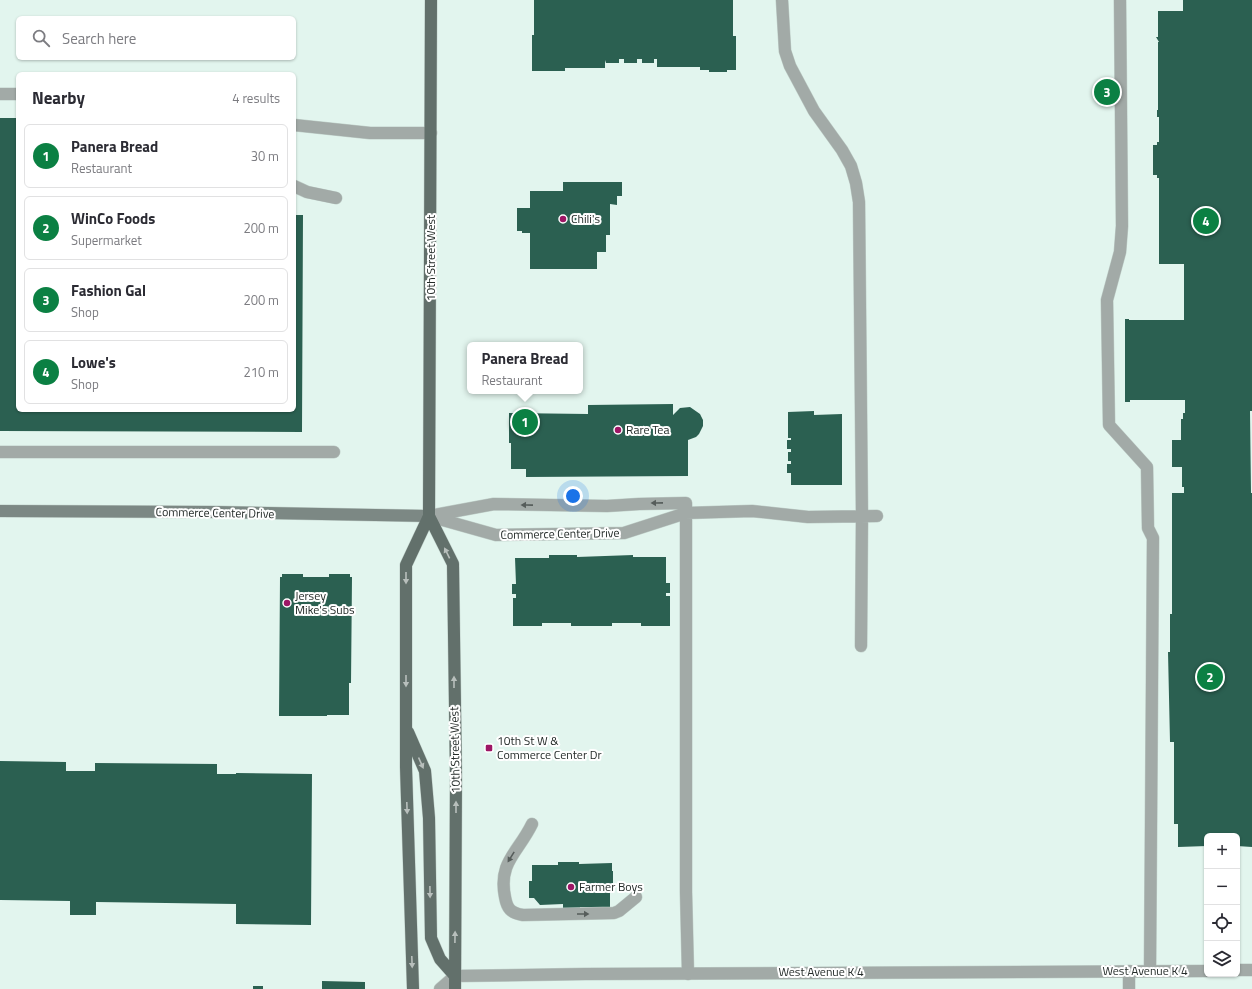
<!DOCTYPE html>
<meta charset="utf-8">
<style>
:root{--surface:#fff;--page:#f7f7f7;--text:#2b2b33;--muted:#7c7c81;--line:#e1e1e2;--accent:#0b8043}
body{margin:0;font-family:"Titillium Web",sans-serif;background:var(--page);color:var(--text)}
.controls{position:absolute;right:12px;bottom:12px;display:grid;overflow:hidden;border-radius:6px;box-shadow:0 1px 3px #0004}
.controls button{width:36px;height:36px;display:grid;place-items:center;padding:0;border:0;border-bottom:1px solid var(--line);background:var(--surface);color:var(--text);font:20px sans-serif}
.you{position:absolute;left:573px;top:496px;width:14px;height:14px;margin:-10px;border:3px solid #fff;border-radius:50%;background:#1a73e8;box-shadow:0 0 0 6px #1a73e833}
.badge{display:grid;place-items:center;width:26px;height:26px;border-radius:50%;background:var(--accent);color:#fff;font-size:13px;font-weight:700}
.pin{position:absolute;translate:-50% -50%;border:2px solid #fff;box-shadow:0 1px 4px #0006}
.popup{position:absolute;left:467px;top:342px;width:116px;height:52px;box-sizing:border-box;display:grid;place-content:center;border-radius:6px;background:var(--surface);filter:drop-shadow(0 1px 3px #0005);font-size:13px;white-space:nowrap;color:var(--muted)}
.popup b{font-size:15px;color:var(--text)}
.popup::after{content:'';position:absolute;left:50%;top:100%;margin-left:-8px;border:8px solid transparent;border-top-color:var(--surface)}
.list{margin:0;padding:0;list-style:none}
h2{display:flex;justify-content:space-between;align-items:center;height:52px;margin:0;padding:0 16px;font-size:17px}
h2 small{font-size:13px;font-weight:400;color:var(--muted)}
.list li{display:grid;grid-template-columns:26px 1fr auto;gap:12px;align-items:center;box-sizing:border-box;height:64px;margin:0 8px 8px;padding:0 8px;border:1px solid var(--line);border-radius:6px}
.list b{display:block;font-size:15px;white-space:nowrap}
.list p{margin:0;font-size:13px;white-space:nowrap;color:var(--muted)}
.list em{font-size:13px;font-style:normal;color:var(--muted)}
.icon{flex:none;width:22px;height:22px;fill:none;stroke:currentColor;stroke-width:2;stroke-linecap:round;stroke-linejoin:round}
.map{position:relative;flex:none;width:1252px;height:989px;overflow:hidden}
.search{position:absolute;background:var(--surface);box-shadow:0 1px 3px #0004;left:16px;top:16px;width:280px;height:44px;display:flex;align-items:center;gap:10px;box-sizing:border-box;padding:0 14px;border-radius:6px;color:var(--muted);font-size:15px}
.panel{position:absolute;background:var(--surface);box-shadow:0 1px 3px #0004;left:16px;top:72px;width:280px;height:340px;border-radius:6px}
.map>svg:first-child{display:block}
</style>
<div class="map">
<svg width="1252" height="989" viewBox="0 0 1252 989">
<rect width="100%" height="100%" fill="#e2f5ee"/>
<path fill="#2b6051" d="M534 0H733V36H736V70H727V72H709V70H700V67H657V59H654V63H642V59H637V63H624V59H619V63H606L605 60V68H565V71H532V35H534Z
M1183 0H1252V411H1250L1251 493H1252V847L1237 846V836H1207V846L1178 847V824H1174V742H1170L1168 652H1170V614H1172V493H1184V487H1182V467H1172V440H1181V419H1183V413H1185V400H1130V402H1125V319H1129V320H1184V264H1159V178H1157V175H1153V145H1157V142H1159V117H1157V110H1158V42H1159L1156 37H1158V11H1183Z
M0 118H18V410H294V215H303L302 432 0 431Z
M563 182H622V196H617V205L610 204V235H606V252H597V269H530V233H522V231H517V208H530V191H563Z
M673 404V415L680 408 690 407 700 414 703 420V426L699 434 696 437 688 440V476L526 477V469H511V443H509V413L588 414V405Z
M814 411V415L842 414V485H791V473H787V464H791V461H788V452H791V449H787V440H791V438H788V412Z
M549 555H577V557L633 555V557H666V583H670V593H666V596H670V626H641V623H612V626H571V623H542V626H513V598H516V594H512V584H516L515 558H549Z
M282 574H303V577H329V574H350V577H352L351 683H349V715H327V716H279L280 577H282Z
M0 761 66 762V771H95V763L217 764V774H236V773L312 774 311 925 236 924V904L96 902V915H70V901L0 900Z
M558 862H579V864L612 863V871H613V892H610V907H580V911H563V904L540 905 534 898H529V881H532V865H558Z
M322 981 365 982V989H322Z
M253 986H263V989H253Z"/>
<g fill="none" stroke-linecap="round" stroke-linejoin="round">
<defs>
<path id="lane" d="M782 0 785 51 790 66 814 111 842 150 851 166 856 183 859 202 862 516 861 646
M1120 0 1122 226 1120 252 1107 300 1109 425 1147 467 1148 528 1153 538 1150 971
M0 94H18
M294 125 370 133H431
M294 186 307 192 336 198
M0 452H334
M429 516 494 504 607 506 639 504 686 503V892L688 974
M432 517 496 535 624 533 686 513 752 511 808 517 877 516
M532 824C518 853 498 862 505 897 507 909 511 913 523 915L614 913 619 911 636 897
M1129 971V989"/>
<path id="street" d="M1237 970H1252
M440 989 455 976 585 974 1207 971"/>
<path id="secondary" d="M0 511 215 512 429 516"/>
<path id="primary" d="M429 516 453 564 456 777 455 989
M408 732 425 771 429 818 431 938 440 959 455 976
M413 989 406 767V565L429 516 431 0"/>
</defs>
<use href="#lane" stroke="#c0d0ca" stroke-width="13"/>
<use href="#street" stroke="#c0d0ca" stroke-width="13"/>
<use href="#secondary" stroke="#c0d0ca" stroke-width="13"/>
<use href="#primary" stroke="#c0d0ca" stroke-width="13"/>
<use href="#lane" stroke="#a2aaa7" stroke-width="12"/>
<use href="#street" stroke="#a2aaa7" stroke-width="12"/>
<use href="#secondary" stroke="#7c8884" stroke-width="12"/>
<use href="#primary" stroke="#62706b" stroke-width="12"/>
</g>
<defs><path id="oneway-solid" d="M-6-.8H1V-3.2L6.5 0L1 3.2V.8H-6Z"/></defs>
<g fill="#565d5b">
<use href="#oneway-solid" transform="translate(657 503) rotate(179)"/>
<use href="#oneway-solid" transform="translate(527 505) rotate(-179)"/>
<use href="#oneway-solid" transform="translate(511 857) rotate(122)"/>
<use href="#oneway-solid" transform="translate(583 914)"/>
</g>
<g fill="#b8bfbc">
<use href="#oneway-solid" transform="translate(447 553) rotate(-116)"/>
<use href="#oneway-solid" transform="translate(406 578) rotate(90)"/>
<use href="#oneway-solid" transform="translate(406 681) rotate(90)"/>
<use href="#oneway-solid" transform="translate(454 682) rotate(-90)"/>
<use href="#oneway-solid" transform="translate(421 763) rotate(66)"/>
<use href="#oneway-solid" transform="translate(456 807) rotate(-90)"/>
<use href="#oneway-solid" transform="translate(407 808) rotate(88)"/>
<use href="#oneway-solid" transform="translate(430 892) rotate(89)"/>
<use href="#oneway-solid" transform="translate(455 937) rotate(-89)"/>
<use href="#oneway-solid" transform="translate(412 962) rotate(88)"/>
</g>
<g fill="#9d1665" stroke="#fff" stroke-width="1.5">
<circle cx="563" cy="219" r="4"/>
<circle cx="618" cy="430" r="4"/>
<circle cx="287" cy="603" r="4"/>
<rect x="485" y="744" width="8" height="8" rx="2"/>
<circle cx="571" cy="887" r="4"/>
</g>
<g text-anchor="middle" stroke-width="4" stroke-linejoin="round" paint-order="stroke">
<g font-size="12" fill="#232a28" stroke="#fff" text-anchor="start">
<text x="571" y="223">Chili's</text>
<text x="626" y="434">Rare Tea</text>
<text x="295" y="600">Jersey<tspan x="295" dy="14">Mike's Subs</tspan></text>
<text x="497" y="745">10th St W &amp;<tspan x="497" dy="14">Commerce Center Dr</tspan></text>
<text x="579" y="891">Farmer Boys</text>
</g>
<g font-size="12" fill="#232a28" stroke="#fff">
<text transform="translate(431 258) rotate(-90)" y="4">10th Street West</text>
<text transform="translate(215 513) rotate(1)" y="4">Commerce Center Drive</text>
<text transform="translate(560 534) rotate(-1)" y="4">Commerce Center Drive</text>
<text transform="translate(455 750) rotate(-91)" y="4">10th Street West</text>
<text x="1145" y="975">West Avenue K 4</text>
<text x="821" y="976">West Avenue K 4</text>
</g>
</g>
</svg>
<div class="controls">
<button>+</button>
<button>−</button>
<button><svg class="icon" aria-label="locate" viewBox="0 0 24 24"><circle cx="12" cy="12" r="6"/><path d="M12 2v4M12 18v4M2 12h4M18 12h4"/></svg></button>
<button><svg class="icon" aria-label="layers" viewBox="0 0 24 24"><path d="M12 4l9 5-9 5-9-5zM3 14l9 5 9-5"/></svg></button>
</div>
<div class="you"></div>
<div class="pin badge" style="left:525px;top:422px">1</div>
<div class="popup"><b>Panera Bread</b>Restaurant</div>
<div class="pin badge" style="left:1210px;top:677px">2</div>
<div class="pin badge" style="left:1107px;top:92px">3</div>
<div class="pin badge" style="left:1206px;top:221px">4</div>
<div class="search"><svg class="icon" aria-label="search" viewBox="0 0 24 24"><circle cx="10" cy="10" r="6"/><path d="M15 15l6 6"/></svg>Search here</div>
<section class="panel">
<h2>Nearby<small>4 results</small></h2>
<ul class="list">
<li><span class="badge">1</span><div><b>Panera Bread</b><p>Restaurant</p></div><em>30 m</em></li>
<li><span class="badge">2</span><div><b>WinCo Foods</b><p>Supermarket</p></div><em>200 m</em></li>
<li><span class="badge">3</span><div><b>Fashion Gal</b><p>Shop</p></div><em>200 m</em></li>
<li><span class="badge">4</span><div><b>Lowe's</b><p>Shop</p></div><em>210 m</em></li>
</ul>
</section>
</div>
